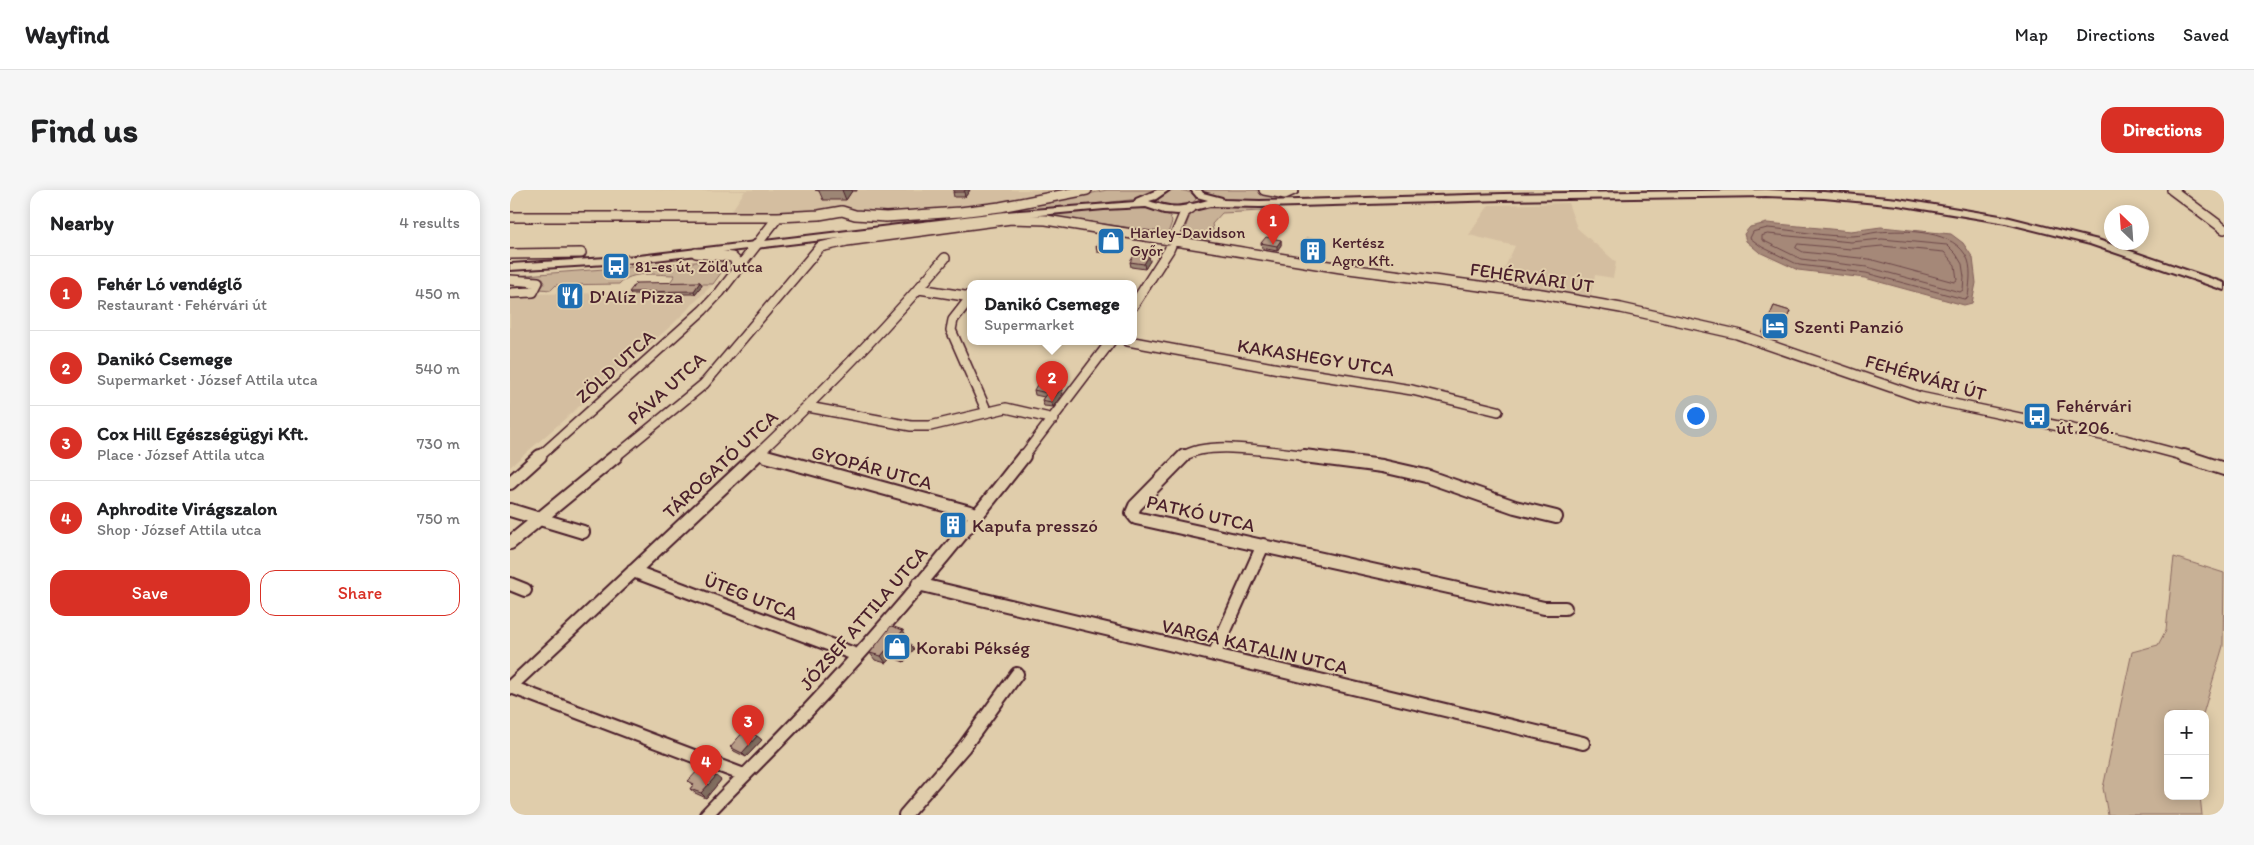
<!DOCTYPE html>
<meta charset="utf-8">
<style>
:root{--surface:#fff;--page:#f6f6f6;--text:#202124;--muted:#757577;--line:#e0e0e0;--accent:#d93025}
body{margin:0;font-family:Itim,sans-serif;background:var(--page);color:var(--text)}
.controls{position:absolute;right:15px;bottom:15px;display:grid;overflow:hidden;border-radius:10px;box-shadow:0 2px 12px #0003}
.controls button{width:45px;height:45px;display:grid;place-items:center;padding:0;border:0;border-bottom:1px solid var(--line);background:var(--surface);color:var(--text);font:25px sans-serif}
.compass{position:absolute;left:1594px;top:15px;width:45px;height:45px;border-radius:50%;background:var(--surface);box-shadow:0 2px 12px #0003;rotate:335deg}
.you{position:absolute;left:1185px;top:225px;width:18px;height:18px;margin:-12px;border:4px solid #fff;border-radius:50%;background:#1a73e8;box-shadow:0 0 0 8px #1a73e833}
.badge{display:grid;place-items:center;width:32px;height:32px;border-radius:50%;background:var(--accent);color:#fff;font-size:16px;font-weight:700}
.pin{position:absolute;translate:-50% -41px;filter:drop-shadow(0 1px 2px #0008)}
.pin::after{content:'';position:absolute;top:26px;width:18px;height:15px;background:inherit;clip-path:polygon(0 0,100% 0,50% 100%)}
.popup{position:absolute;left:457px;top:90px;width:170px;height:65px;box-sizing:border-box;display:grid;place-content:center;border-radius:10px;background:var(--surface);filter:drop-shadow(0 1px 4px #0005);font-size:16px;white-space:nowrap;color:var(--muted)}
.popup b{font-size:19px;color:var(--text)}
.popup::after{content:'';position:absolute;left:50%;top:100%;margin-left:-10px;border:10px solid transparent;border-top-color:var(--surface)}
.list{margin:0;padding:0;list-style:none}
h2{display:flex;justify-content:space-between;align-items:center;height:65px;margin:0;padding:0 20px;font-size:21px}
h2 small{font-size:16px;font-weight:400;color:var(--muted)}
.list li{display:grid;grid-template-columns:32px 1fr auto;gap:15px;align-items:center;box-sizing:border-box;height:75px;padding:0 20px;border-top:1px solid var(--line)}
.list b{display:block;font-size:19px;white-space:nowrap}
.list p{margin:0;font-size:16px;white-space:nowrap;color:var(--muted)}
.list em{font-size:16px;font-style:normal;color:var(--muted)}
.actions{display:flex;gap:10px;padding:15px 20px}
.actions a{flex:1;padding:11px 0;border:1px solid var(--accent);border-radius:15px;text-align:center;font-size:18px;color:var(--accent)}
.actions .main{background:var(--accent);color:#fff}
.map{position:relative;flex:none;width:1714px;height:625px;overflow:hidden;border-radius:15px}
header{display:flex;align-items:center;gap:30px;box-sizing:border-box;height:70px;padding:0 25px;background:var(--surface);border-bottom:1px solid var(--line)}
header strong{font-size:24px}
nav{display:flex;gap:28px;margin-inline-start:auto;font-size:18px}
.intro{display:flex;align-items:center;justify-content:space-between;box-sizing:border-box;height:120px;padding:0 30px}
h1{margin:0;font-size:35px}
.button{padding:12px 22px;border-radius:15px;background:var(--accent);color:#fff;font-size:18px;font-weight:700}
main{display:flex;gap:30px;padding:0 30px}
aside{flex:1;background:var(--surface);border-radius:15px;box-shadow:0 2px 12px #0003}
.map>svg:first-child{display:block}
</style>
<header>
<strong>Wayfind</strong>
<nav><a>Map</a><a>Directions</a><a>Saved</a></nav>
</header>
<div class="intro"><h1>Find us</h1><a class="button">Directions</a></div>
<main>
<aside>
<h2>Nearby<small>4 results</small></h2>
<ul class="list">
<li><span class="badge">1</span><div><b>Fehér Ló vendéglő</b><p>Restaurant · Fehérvári út</p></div><em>450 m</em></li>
<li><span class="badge">2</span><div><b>Danikó Csemege</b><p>Supermarket · József Attila utca</p></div><em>540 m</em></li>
<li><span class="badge">3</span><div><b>Cox Hill Egészségügyi Kft.</b><p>Place · József Attila utca</p></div><em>730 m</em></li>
<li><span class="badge">4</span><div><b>Aphrodite Virágszalon</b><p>Shop · József Attila utca</p></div><em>750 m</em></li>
</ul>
<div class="actions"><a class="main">Save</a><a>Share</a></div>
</aside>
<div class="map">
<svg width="1714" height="625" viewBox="0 0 1714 625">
<rect width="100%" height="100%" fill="#e0cdab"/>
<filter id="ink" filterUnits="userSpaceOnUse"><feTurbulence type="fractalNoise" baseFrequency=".02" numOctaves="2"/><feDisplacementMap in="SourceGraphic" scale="10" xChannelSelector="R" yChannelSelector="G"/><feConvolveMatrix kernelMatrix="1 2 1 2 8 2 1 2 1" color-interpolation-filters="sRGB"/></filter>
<g filter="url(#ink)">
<path fill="#d4bea0" d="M144 0H554L509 10 459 17 353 24 319 22 220 23 235 1Z
M1058 13 1067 38 1106 72 1103 88 1085 85 1080 108 987 94 1005 56 959 45 979 15Z
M127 94H203L163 134 0 277V104L119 103Z"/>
<path fill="#c8b196" stroke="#896860" d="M597 0H649L629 9 379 36 382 29 461 24 521 16Z
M659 0C669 0 683 0 686 9 679 20 657 21 648 11L650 5Z
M692 0H746L767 6 770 11 708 9 692 3Z
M758 14 751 21 712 23 702 34 704 45 697 52 674 48C676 33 679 20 694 15Z
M639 16 660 26 662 32 658 43 544 27 527 26 572 20Z
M211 70H214L211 83 203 94H159L165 85C147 85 122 80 109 94L46 95 41 100 30 99 35 93 33 88 3 86Z
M1664 367 1714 383 1713 456 1693 524H1658V606H1690L1692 625H1598L1593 598 1622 462 1648 455 1656 440Z"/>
<path fill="#a58878" stroke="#815e59" d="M1257 33 1341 41 1371 37 1441 44 1453 53 1463 68 1466 93 1462 113 1454 115 1355 88 1288 80 1249 62 1236 51 1234 44 1240 37Z"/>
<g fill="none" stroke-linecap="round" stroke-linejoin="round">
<path stroke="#6e494a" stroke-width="1" d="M1258 38C1286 40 1314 47 1342 46 1351 46 1359 43 1368 42 1395 40 1446 39 1458 70 1462 82 1459 96 1458 108L1454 109 1356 83 1289 75 1252 57 1240 48 1243 42Z
M1258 44 1341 52 1372 49 1437 55 1446 64 1452 74 1454 87 1453 100 1450 102 1357 77 1291 69 1252 50V46Z
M1288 54 1341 59 1372 56 1434 62 1445 75 1447 90 1444 92 1359 69 1293 62 1286 58Z"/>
<defs>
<path id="minor-far1" d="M754 0 775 4 784 0
M1662 0 1714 39
M0 27H268L309 25 332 21 345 25 376 27 450 22 490 17 577 0
M186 63 222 67 225 70 227 81
M0 64 71 63
M0 90 28 92 23 102 2 103
M409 99 461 107
M461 107 443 130 441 140 477 222
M623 116 659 60 675 22 681 18
M618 151 769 179 902 200 988 221
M298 217 401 236H420L496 218 544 229
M249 264 261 267
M29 267 193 120 210 102 268 27
M105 267 194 194 310 57 337 51 501 29 536 30 831 78 1032 104 1111 118 1227 144 1410 207 1615 250 1679 267
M245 267C311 204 376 138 435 68
M513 267 601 151
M673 267C698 248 774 264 806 267"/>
<path id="minor" d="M256 266 467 324
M674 266 625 316 622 323 626 328 1034 418H1055
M794 266 872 276 916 286 1005 317 1046 327
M1674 266 1714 279
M0 293 30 266
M0 320 73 342
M0 353 106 266
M123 381 347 465
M0 394 15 400
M408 394 1073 553
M704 465 753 355
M0 497 246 266
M1 497 234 585
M196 625C231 588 268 553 302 516 377 436 447 352 514 266
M395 625 454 557 507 484"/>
<path id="major" d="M647 0H659L646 9 639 11C666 20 672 17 698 10L687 7 681 0H691L693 3 712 8 713 10 750 11 993 4 1256 0 1314 2 1388 9 1496 27 1588 50 1714 93V100L1580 54 1496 33 1388 15 1314 8 1256 6 993 10 750 17 700 16 668 24 654 23 636 17 594 19 496 28 129 72 0 80V74L129 66 496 22 625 12 626 9Z"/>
</defs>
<use href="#minor-far1" stroke="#4a1f2b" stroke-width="12"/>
<use href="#minor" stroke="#4a1f2b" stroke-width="16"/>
<use href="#major" stroke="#4a1f2b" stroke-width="4"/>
<use href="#minor-far1" stroke="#e0cdab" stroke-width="9"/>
<use href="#minor" stroke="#e0cdab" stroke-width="12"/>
<use href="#major" fill="#e0cdab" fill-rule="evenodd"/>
</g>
<path fill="#9d8674" stroke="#4a1f2b" d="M305 0H347V1H342L336 10H313L309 1Z
M460 0 455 7H444L443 2Z
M607 43 608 48 595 63 587 62 586 56Z
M771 50V55L767 61 752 58 751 53Z
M793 55 813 59 809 65 794 63Z
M639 66 640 71 635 79 621 77 620 72Z
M190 92 192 95 185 104H121L119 102Z
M1264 116 1280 121 1269 149 1252 144Z
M524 200 553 203 543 217 534 216 532 210 534 207 525 205Z
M452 331 444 341 434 338 432 333Z
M397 447 395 450 399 452 404 459 394 472 381 467 376 473 365 470 360 463Z
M247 546 252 550 236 567 224 561 220 557Z
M211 590 196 608 185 603 180 599 183 595 178 591Z"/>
<path fill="#806d5e" stroke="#4a1f2b" d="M332 0H342V1L336 10Z
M455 0H460L455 7 454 2Z
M607 43 608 48 595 63 594 58Z
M771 50V55L767 61V56Z
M812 51 813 59 809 65 808 58Z
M639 66 640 71 635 79 634 74Z
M190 92 192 95 185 104 184 101Z
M551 198 553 203 543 217 541 212Z
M449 326 452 331 444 341 441 336Z
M393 440 397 447 392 455 387 448Z
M399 452 404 459 394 472 389 465Z
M376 460 381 467 376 473 371 466Z
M247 546 252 550 236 567 232 563Z
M206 586 211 590 196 608 191 603Z"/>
<path fill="#b79c87" stroke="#4a1f2b" d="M444 0H455L454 2H443Z
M597 42 607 43 594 58 586 56Z
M756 47 771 50 767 56 751 53Z
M797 48 812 51 808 58 793 55Z
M625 64 639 66 634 74 620 72Z
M190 92 184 101 119 102 126 93Z
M1264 116 1280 121 1272 141 1255 136Z
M528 193 551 198 541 212 532 210 537 203 524 200Z
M439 323 449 326 441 336 432 333Z
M381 436 393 440 387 448 399 452 389 465 376 460 371 466 360 463Z
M235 540 247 546 232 563 220 557Z
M190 578 206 586 191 603 180 599 184 594 178 591Z"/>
</g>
<defs>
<symbol id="shop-square" viewBox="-11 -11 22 22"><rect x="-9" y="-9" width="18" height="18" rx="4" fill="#1f6fb2" stroke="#e0cdab"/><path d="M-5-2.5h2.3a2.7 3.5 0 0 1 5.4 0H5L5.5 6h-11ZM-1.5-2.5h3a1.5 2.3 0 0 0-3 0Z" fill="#fff"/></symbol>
<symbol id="building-square" viewBox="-11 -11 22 22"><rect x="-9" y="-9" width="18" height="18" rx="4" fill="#1f6fb2" stroke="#e0cdab"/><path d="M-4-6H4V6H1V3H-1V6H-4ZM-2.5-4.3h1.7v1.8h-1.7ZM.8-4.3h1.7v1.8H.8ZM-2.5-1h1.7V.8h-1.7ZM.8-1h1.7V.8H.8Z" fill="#fff"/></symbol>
<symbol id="bus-square" viewBox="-11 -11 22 22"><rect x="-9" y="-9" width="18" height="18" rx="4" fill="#1f6fb2" stroke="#e0cdab"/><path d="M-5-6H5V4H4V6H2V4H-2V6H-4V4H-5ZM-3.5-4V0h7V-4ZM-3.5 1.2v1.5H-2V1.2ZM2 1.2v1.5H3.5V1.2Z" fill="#fff"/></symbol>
<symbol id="restaurant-square" viewBox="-11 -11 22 22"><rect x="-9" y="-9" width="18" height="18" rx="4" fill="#1f6fb2" stroke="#e0cdab"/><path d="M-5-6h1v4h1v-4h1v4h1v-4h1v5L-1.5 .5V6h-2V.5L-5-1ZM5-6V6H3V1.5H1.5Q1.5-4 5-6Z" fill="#fff"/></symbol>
<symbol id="hotel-square" viewBox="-11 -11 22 22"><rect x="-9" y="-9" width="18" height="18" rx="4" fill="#1f6fb2" stroke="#e0cdab"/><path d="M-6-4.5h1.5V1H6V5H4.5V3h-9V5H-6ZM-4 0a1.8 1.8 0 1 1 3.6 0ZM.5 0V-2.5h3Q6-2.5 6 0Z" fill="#fff"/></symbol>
</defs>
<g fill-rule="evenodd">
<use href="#shop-square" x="585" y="35" width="32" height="32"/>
<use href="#building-square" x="787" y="45" width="32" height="32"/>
<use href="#bus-square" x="90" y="60" width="32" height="32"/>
<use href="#restaurant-square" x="44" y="90" width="32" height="32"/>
<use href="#hotel-square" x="1249" y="120" width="32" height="32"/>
<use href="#bus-square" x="1511" y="210" width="32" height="32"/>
<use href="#building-square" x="427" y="319" width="32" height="32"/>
<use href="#shop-square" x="371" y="441" width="32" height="32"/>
</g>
<g text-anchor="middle" stroke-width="4" stroke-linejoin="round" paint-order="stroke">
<g font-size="16" fill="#4a1f2b" stroke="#e0cdab" text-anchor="start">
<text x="620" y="48">Harley-Davidson<tspan x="620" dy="18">Győr</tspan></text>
<text x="822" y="58">Kertész<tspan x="822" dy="18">Agro Kft.</tspan></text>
<text x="125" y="82">81-es út, Zöld utca</text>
</g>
<g font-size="19" fill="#4a1f2b" stroke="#e0cdab">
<text transform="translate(1022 87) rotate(8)" y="7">FEHÉRVÁRI ÚT</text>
<text transform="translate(806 167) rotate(9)" y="7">KAKASHEGY UTCA</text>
<text transform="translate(105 176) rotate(-42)" y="7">ZÖLD UTCA</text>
<text transform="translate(1416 187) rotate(16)" y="7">FEHÉRVÁRI ÚT</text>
<text transform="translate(156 198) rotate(-42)" y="7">PÁVA UTCA</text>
<text transform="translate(210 274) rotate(-43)" y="7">TÁROGATÓ UTCA</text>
<text transform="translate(362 277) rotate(15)" y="7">GYOPÁR UTCA</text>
<text transform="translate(691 323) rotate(13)" y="7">PATKÓ UTCA</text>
<text transform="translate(241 406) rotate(21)" y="7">ÜTEG UTCA</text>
<text transform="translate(353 428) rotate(-49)" y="7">JÓZSEF ATTILA UTCA</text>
<text transform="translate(745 456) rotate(13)" y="7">VARGA KATALIN UTCA</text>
</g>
<g font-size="19" fill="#4a1f2b" stroke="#e0cdab" text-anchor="start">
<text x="79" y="113">D'Alíz Pizza</text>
<text x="1284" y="143">Szenti Panzió</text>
<text x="1546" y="222">Fehérvári<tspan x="1546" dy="22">út 206.</tspan></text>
<text x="462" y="342">Kapufa presszó</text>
<text x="406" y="464">Korabi Pékség</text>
</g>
</g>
</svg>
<div class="controls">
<button>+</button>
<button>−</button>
</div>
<svg class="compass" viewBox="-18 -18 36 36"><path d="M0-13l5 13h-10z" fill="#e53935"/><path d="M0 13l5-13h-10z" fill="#757577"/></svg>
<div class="you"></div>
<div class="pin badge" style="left:763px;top:55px">1</div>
<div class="pin badge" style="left:542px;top:212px">2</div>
<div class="popup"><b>Danikó Csemege</b>Supermarket</div>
<div class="pin badge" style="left:238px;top:556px">3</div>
<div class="pin badge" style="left:196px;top:596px">4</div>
</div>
</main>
